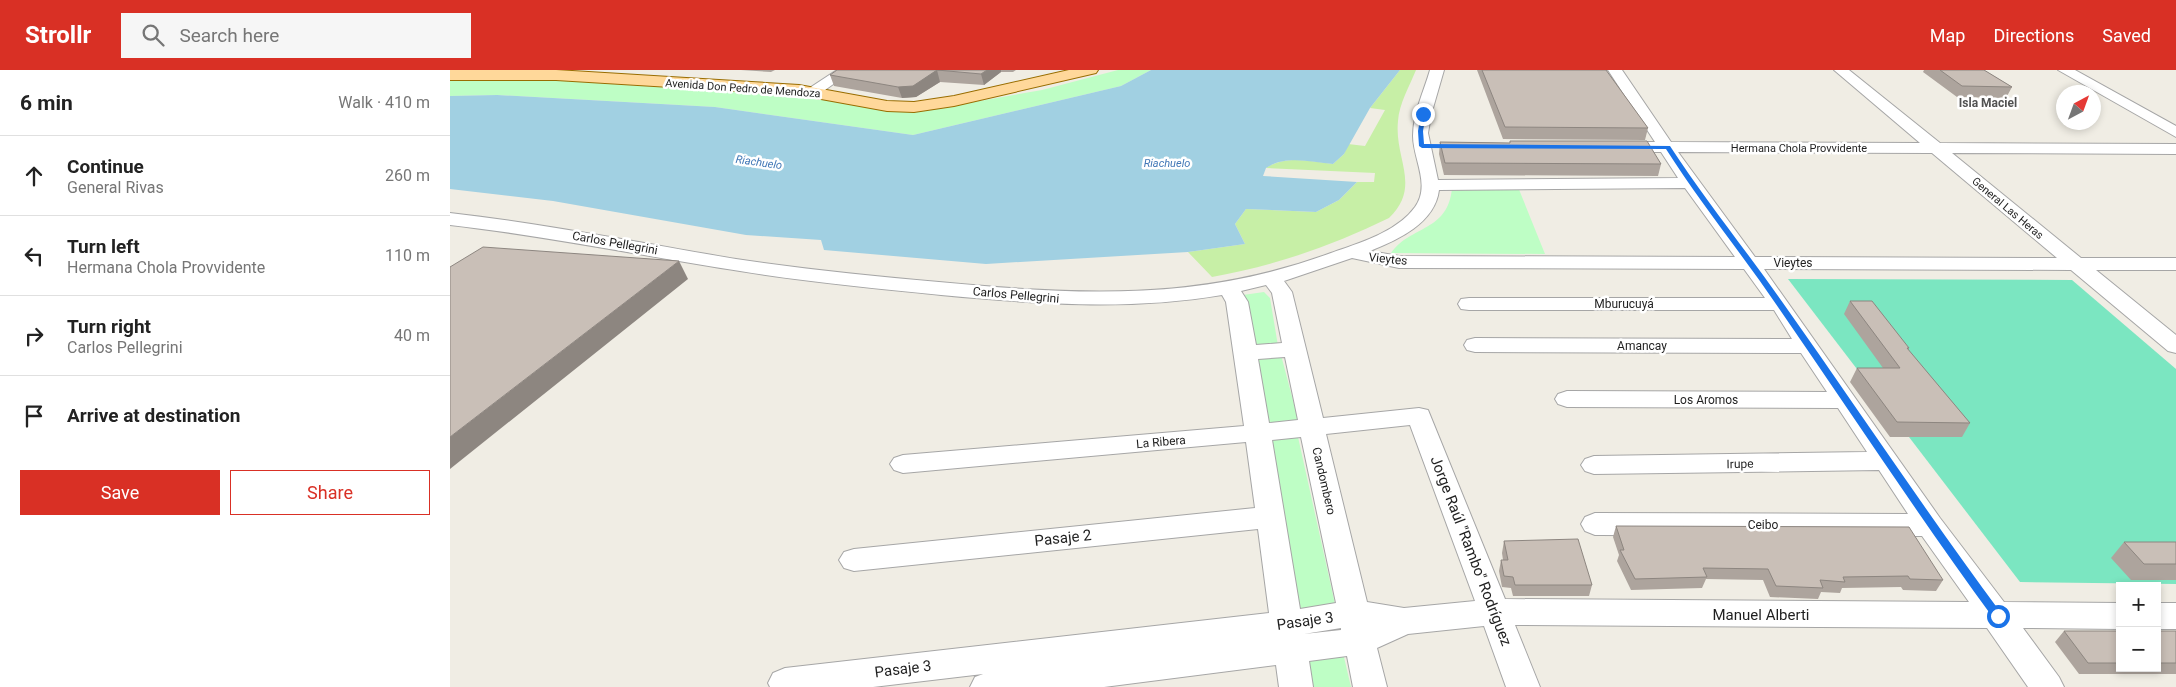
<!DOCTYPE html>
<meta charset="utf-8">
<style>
:root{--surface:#fff;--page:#f6f6f6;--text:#222;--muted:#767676;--line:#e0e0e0;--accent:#d93025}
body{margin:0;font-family:Roboto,sans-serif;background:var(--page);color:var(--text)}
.controls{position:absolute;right:15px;bottom:15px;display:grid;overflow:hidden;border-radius:0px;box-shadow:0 2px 8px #0003}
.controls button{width:45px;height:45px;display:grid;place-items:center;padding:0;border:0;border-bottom:1px solid var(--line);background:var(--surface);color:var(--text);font:25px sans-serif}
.compass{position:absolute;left:1606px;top:15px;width:45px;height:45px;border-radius:50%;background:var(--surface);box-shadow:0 2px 8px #0003;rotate:41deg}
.stop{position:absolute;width:15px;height:15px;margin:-11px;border:4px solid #1a73e8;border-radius:50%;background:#fff}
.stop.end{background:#1a73e8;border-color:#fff;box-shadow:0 1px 5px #0008}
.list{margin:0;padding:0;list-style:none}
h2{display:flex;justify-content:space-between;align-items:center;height:65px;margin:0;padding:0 20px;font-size:21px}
h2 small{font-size:16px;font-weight:400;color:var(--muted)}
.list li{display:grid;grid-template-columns:32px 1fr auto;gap:15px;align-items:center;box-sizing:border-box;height:80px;padding:0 20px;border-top:1px solid var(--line)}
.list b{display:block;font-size:19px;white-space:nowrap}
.list p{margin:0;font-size:16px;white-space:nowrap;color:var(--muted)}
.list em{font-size:16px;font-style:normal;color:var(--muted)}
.actions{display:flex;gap:10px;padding:15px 20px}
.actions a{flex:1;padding:11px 0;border:1px solid var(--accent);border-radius:0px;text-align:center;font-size:18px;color:var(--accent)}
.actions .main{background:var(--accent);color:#fff}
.icon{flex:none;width:28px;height:28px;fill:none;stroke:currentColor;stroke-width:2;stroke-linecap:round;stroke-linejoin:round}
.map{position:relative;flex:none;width:1726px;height:617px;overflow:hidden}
header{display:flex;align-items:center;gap:30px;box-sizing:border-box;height:70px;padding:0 25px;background:var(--accent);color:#fff}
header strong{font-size:24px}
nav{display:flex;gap:28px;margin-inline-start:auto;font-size:18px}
.search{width:350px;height:45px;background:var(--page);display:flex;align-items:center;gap:12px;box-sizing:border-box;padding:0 18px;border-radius:0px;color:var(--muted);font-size:19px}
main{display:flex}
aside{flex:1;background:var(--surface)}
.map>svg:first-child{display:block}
</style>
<header>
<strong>Strollr</strong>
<div class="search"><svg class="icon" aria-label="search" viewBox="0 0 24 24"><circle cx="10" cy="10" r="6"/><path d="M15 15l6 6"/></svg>Search here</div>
<nav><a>Map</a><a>Directions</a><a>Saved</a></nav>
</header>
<main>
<aside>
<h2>6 min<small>Walk · 410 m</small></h2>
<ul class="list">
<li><svg class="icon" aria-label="ahead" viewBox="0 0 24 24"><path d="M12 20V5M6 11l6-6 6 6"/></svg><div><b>Continue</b><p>General Rivas</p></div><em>260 m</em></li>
<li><svg class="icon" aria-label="left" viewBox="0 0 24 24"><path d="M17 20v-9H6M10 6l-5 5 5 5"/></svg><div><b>Turn left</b><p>Hermana Chola Provvidente</p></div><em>110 m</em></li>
<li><svg class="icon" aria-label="right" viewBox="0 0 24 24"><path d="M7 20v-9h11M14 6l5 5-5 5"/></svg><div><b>Turn right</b><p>Carlos Pellegrini</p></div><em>40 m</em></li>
<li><svg class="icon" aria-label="arrive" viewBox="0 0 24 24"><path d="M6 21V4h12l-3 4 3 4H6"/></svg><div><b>Arrive at destination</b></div></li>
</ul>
<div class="actions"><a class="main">Save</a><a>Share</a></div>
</aside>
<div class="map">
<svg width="1726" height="617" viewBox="0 0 1726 617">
<rect width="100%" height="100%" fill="#f0ede4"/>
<path fill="#c7efa6" d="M950 0H966C960 15 949 34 948 51 944 89 972 116 939 148 882 176 824 196 762 207L738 182 795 174 785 154 796 139 866 142 889 130 907 112H924L925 103 816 98C835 85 861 91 883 94L894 84 898 74 915 76 935 40 920 38Z"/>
<path fill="#befec5" d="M668 0H701L671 16 463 65 265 37 47 25 0 26V8L104 7 106 10 131 12 319 24 330 21 446 42H467L592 20Z
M1068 117 1095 184 941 183C961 155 998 162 1002 118Z
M814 222 820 228 828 276 800 279 793 225Z
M831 285 849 353 817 356 802 288Z
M848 367 885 534 846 539 816 370Z
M893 583 901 617H858L853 588Z"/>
<path fill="#7be6c1" d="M1338 209 1622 210 1726 299V514L1570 512Z"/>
<path fill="#a1d0e2" d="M701 0H950L920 38 894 84 883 94C861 92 835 85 816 98L813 106 907 112 889 130 866 142 796 139 785 154 795 174 738 182 536 194 374 180 371 170 296 165 103 131 0 119V26L47 25 265 37 463 65 671 16Z"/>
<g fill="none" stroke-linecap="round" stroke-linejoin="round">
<defs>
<path id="minor" d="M387 0H403L368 25H358L356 22 358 19Z
M980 0H994L981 45 978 63 988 110 1228 108 1211 82H1168L1160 77 1168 72H1205L1158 0H1172L1221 72 1470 73 1384 0H1399L1490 73 1726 74V84L1502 83 1631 188H1726V200H1646L1726 265V283L1718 281 1621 200 1314 199 1490 448 1554 532 1670 533V559L1573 558 1609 607 1614 617H1578L1537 558 1065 555 1090 617H1056L1034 556 958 564 927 578 937 617H903L897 586 859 591 863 617H829L826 595 654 617H520L525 607 533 604 423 617H320L318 613 323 603 335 598 819 543 808 459 404 501 394 498 389 490 394 482 404 479 805 438 796 372 453 403 444 400 440 394 444 388 453 385 794 356 776 232 772 225C678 241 586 234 491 225 424 218 357 212 290 201 193 186 97 166 0 155V143C96 154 191 173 286 189 353 199 421 206 489 212 627 225 748 232 881 183 909 173 947 162 965 137 981 115 963 89 963 66 963 43 974 21 980 0ZM1228 82 1482 83 1607 188 1305 187ZM1235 118 1285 187 949 186 920 181C948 170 985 153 989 120ZM902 188 949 198 1294 199 1315 228H1019L1011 229 1008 234 1011 239 1019 240H1324L1342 269 1025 268 1017 270 1014 275 1017 280 1025 282 1351 283 1377 322 1117 321 1108 324 1105 329 1108 334 1117 337 1388 338 1417 382 1144 386 1135 389 1131 395 1135 401 1144 404 1429 400 1458 444 1145 443 1135 447 1131 454 1135 461 1145 465 1472 466 1519 532 1055 529 978 340 969 338 873 348 842 222 834 211ZM816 215 822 223 832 273 806 275 798 232 791 221ZM835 287 848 350 819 353 808 289ZM960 355 1025 531 954 538 917 532 876 364ZM851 367 886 533 850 539 822 370ZM891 558V560L854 564Z
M1608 0H1625L1726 56V67Z
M1707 533H1726V559H1707Z"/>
<path id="major" d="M0 0H106L349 15 437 31 464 32 504 26 619 0H648L646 3 504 36 464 42 437 41 349 25 106 10H0Z"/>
</defs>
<use href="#minor" stroke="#a6a6a6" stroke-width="2"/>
<use href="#major" stroke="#996d00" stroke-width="2"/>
<use href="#minor" fill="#fff" fill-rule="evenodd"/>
<use href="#major" fill="#ffd89a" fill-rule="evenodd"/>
</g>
<path fill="#ada49d" d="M291 0H325L321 2Z
M387 0H566L563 2H551L534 15 490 12 466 27 452 28 384 16 380 5Z
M1027 0H1156L1198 58 1195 70 1053 69Z
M1474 0H1534L1562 17 1556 28 1507 27 1473 2Z
M1060 71 1211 94 1208 106 994 105 989 84 990 72 1060 73Z
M1400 231 1459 278 1458 280 1520 353 1512 367H1440L1400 312 1407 298H1433L1394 244Z
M1166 456 1493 510 1486 521 1453 520 1451 517 1392 518 1390 523 1371 522 1368 529 1320 527 1313 510 1256 509 1252 518 1181 520 1167 491 1169 485 1163 467Z
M1054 471 1142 515 1139 526H1063L1061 518 1052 517 1049 501 1051 490H1053L1052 483Z
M1674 472H1726V510H1681L1661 488Z
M1614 561H1670V598H1707V561H1726V604H1629L1605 572Z"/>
<path fill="#8d8680" d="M487 0 490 12 466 27 452 28 448 17Z
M537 0H551V2L534 15 531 4Z
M229 191 238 209 0 399V367Z"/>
<path fill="#c9bfb7" stroke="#8d8680" d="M387 0H537L531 4 487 0 463 16 448 17 380 5Z
M1032 0H1156L1198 58 1055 57Z
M1490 0H1534L1562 17 1512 16Z
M1060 71H1197L1211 94 995 93 990 72 1060 73Z
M33 177 229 191 0 367V197Z
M1400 231H1422L1459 278H1457L1520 353 1447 352 1407 298H1450Z
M1166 456 1459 457 1493 510 1460 509 1458 506 1393 507 1395 512 1370 510 1373 518 1326 516 1318 499 1253 498 1257 507 1185 509 1170 480H1174Z
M1128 469 1142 515H1065L1063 507 1054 506 1051 490H1058L1054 471Z
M1674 472H1726V494H1694Z
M1614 561H1670V593H1638Z
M1707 561H1726V593H1707Z"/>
<path fill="#1a73e8" d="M973 42 976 44 973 61 974 74 1220 76C1255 130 1296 180 1333 233 1406 336 1476 442 1551 543V549H1544C1469 447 1400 341 1328 237 1292 184 1251 134 1216 79L972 78 969 76 968 61 971 44Z"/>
<g text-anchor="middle" stroke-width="5" stroke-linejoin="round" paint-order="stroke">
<g font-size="11" fill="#1f1f1f" stroke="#fff">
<text transform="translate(293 18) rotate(4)" y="4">Avenida Don Pedro de Mendoza</text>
<text x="1349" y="82">Hermana Chola Provvidente</text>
<text transform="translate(1558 138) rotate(40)" y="4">General Las Heras</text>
</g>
<g font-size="11" font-style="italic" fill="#4378b7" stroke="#fff">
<text transform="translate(309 92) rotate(8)" y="4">Riachuelo</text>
<text x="717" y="97">Riachuelo</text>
</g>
<g font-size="12" font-weight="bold" fill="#525252" stroke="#fff">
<text x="1538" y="37">Isla Maciel</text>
</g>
<g font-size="12" fill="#1f1f1f" stroke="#fff">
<text transform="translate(165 173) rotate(10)" y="4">Carlos Pellegrini</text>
<text transform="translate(938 189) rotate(6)" y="4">Vieytes</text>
<text x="1343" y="197">Vieytes</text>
<text transform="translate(566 225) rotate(5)" y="4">Carlos Pellegrini</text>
<text x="1174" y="238">Mburucuyá</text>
<text x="1192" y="280">Amancay</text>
<text x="1256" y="334">Los Aromos</text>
<text transform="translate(711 372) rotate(-5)" y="4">La Ribera</text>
<text transform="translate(1290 394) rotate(-1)" y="4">Irupe</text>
<text transform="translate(874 411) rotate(77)" y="4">Candombero</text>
<text x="1313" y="459">Ceibo</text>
</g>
<g font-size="15" fill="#1f1f1f" stroke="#fff">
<text transform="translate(613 468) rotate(-6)" y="5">Pasaje 2</text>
<text transform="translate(1021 481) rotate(69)" y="5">Jorge Raúl "Rambo" Rodríguez</text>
<text x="1311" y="550">Manuel Alberti</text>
<text transform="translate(855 551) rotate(-8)" y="5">Pasaje 3</text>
<text transform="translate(453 599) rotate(-7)" y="5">Pasaje 3</text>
</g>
</g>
</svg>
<div class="controls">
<button>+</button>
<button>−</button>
</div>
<svg class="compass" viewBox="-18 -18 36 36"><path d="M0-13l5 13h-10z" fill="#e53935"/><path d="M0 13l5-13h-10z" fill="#767676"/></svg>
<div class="stop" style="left:1548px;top:546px"></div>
<div class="stop end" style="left:973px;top:44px"></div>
</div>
</main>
